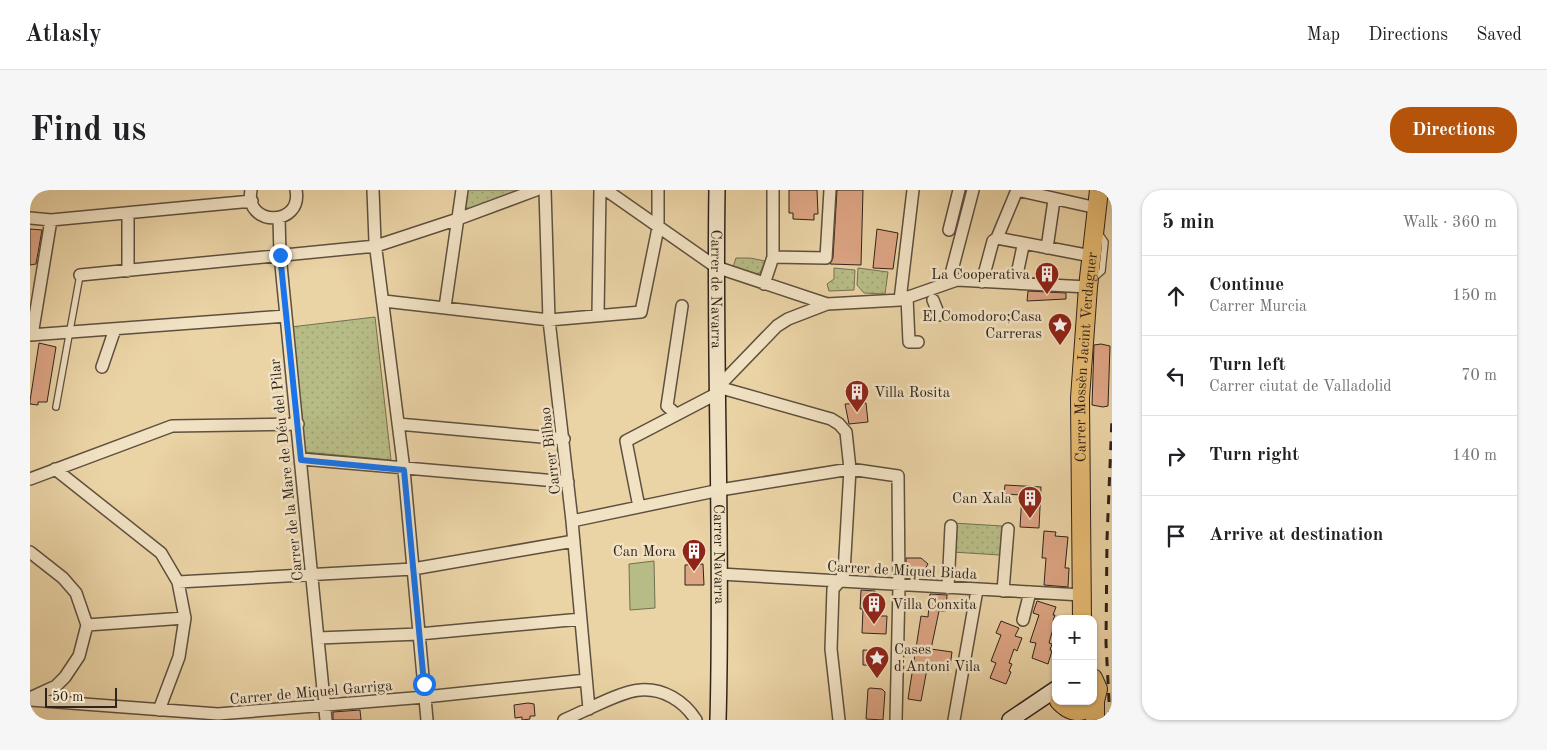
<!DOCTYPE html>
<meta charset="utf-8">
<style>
:root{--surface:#fff;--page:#f6f6f6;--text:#202124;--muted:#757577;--line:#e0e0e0;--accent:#b45309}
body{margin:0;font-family:"Old Standard TT",serif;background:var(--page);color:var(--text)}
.controls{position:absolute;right:15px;bottom:15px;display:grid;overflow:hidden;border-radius:10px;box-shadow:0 1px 4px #0004}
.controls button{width:45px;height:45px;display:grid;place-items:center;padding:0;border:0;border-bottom:1px solid var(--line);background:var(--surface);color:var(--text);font:25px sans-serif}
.scale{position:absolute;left:15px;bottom:12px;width:72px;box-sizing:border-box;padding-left:5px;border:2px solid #2f241c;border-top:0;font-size:14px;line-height:18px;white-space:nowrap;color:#2f241c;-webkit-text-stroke:4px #f1e2c4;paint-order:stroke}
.stop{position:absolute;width:15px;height:15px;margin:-11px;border:4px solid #1a73e8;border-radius:50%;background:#fff}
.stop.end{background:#1a73e8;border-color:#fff;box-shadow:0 1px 5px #0008}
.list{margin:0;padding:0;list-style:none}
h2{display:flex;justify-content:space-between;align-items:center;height:65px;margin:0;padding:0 20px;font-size:21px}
h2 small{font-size:16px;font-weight:400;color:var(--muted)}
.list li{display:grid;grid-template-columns:32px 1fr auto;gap:15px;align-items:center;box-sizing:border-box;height:80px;padding:0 20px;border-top:1px solid var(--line)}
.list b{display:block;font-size:19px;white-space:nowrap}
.list p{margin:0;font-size:16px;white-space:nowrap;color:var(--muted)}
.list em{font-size:16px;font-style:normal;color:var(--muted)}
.icon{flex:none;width:28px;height:28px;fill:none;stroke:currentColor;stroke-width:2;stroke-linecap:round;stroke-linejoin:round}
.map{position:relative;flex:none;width:1082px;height:530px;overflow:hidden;border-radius:20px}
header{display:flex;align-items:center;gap:30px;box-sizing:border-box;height:70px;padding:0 25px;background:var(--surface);border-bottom:1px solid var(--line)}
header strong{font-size:24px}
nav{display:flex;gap:28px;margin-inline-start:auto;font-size:18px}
.intro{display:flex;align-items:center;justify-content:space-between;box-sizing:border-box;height:120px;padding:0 30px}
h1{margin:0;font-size:35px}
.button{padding:12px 22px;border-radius:20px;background:var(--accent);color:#fff;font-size:18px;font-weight:700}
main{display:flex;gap:30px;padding:0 30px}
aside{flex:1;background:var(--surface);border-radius:20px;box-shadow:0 1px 4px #0004}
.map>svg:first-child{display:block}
</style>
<header>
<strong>Atlasly</strong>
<nav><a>Map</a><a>Directions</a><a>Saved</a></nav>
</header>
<div class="intro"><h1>Find us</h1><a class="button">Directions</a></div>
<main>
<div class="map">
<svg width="1082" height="530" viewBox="0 0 1082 530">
<defs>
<pattern id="park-dots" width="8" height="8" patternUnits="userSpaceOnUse" patternTransform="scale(1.25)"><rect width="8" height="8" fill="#b7bc86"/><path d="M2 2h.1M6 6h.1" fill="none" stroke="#9ea173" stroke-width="1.8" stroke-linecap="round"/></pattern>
</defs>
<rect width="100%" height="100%" fill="#ead3a5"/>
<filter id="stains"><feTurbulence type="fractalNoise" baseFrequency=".004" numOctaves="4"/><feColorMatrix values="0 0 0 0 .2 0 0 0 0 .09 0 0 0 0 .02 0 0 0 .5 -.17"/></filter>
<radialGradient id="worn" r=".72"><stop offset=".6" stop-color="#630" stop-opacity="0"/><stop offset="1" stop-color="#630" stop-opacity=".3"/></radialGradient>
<path fill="url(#park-dots)" stroke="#737051" d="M437 0H493L433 22Z
M706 68H720L735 71 730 83 724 84 703 77Z
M804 78 825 80 824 100 799 101 797 94 804 89Z
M828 78 858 82 855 104 834 103 827 95Z
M345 127 361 270 275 262 261 137Z
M923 333 972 336 970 365 922 362Z"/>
<path fill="#b7bc86" stroke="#737051" d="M624 371 625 418 600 420 599 374Z"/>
<path fill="#dda584" stroke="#2f241c" d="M759 0H787L788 24H784V30L763 29V23H759Z
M807 0H833L831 75 800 74 803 68Z
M0 39 12 40 6 74 0 75Z
M847 39 868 43 863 79 843 78Z
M998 101 1036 103V109L997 111Z
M9 153 26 157 17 212H8V215L0 214V211Z
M1071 154 1080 156 1078 216 1073 217 1062 215 1064 155Z
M836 213 838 232 819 234 815 214Z
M975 295 1011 297 1009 338 990 337 992 305 974 304Z
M1014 341 1026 342 1025 346 1038 347 1035 378H1039L1038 397 1014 395 1016 368H1012Z
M876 368H891L898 374 893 382 876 381Z
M673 374 674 395H655V375Z
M831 400 845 401V404H850L849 426H857L856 444 832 443 833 419H830Z
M900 404 917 405 916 421H909L901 459 922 462 919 483 897 479 891 511 878 509 891 426 898 427Z
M1007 411 1026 417 1023 425H1025L1023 431 1025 432 1019 453 1022 454 1020 460 1022 461 1018 474 1002 468 1006 453 1000 452 1009 425 1003 423Z
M971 431 989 438 985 446 992 448 987 461 984 459 979 473 982 474 979 481 981 482 976 494 960 488 966 473 961 471 971 445 966 443Z
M833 460 855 461 854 476 833 475Z
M840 498 852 499 855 502 853 530 836 529 838 499Z
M498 513 504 514 505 526H500V529L492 530V527L485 528 484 515Z
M330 520 331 530H303V522Z"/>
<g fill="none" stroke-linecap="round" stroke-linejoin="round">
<defs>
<path id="lane" d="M1064 88 1072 81 1075 52 1069 43
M26 217 50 85"/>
<path id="street" d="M221 0C214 37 273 37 266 0
M343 0 345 52 374 280 397 530
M515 0 519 130 542 331 559 519
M576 0 686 77 797 114
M0 28 21 30 222 11
M249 28 250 65 296 530
M919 40 929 0
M967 48 1061 66
M1017 58 1024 10
M743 67 796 68 800 0
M98 81V23
M50 85 346 56 428 29 506 0
M986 89 993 56
M921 92V84L943 0
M952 92 963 51 967 48 987 0 1067 18
M734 94 743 67V0
M877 107 879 152H888
M870 110 883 0
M903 110 909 125
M354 111 519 130 611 122 628 38V0
M415 117 432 0
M568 125 570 0
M0 145 256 126
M2 145 21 30
M72 177 85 139
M646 224 637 216 652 116
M368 234 534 249
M271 269 538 292
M25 279 131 363 148 392 155 428 149 467 129 520
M0 289 142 236 268 234
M609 317 596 251 688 203
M542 331 690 300 820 279 868 286 869 396 866 530
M0 362 33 388 46 403 57 435 49 466 35 487 26 496 0 508
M690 384 1052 405
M148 392 383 379 544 351
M918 398 921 336
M973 401 978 339
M993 430 1000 402
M57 435 155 428
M288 448 389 444 551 429
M0 510 188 524 395 507 556 490
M534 530C553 522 591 501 610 500 633 498 654 511 666 530
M809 530 801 459 803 399 810 391 814 383 820 279 816 242 809 234 801 229 688 197 747 136 758 129 797 114 870 110 927 90 1058 97
M924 530 947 400"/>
<g id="secondary">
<path id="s1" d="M687 0C684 177 693 353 688 530"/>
<path d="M980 530 1026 499"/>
</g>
<g id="primary">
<path id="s2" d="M1052 429 1050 208 1058 97 1069 0"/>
<path d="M1063 488 1068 499 1065 511V530"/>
<path d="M1029 511C1041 524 1054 525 1065 511"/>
</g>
</defs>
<use href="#lane" stroke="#5e503e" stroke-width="8"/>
<use href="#street" stroke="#5e503e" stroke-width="14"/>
<use href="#secondary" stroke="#2f241c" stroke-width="18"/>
<use href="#primary" stroke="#2f241c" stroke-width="20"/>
<use href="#lane" stroke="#f1e2c4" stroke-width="5.5"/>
<use href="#street" stroke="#f1e2c4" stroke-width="11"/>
<use href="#secondary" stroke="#f1e2c4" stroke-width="15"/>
<use href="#primary" stroke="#e5ba72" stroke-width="18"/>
<path stroke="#2f241c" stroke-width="3" stroke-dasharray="9 9" stroke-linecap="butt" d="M1080 530 1076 453 1077 349 1082 228"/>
</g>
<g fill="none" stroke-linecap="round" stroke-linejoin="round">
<path stroke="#1a73e8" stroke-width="6" d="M250 65 271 270 374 280 394 494"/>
</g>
<defs>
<symbol id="building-pin" viewBox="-11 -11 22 30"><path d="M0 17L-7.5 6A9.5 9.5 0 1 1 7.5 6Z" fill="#8f2418" stroke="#f1e2c4"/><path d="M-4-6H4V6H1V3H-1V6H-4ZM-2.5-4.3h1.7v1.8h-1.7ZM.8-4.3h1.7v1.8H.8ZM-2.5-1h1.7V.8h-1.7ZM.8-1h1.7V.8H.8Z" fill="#fff"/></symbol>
<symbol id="sight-pin" viewBox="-11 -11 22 30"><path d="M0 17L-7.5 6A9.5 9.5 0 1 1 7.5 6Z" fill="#8f2418" stroke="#f1e2c4"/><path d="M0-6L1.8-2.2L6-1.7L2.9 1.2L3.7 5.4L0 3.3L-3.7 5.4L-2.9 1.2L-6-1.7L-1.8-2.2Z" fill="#fff"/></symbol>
</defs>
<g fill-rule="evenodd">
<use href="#building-pin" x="1003" y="70" width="28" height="38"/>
<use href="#sight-pin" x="1016" y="121" width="28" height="38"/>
<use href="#building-pin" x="813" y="188" width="28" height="38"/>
<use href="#building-pin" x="986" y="294" width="28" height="38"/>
<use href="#building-pin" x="650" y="347" width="28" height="38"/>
<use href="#building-pin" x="830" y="400" width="28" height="38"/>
<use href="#sight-pin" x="833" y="454" width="28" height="38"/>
</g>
<g text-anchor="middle" stroke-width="5" stroke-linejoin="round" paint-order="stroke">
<g font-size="15" fill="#2f241c" stroke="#f1e2c4" text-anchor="end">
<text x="1000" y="89">La Cooperativa</text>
<text x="1012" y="131">El Comodoro;Casa<tspan x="1012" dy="17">Carreras</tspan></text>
<text x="844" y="207" text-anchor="start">Villa Rosita</text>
<text x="982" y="313">Can Xala</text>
<text x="646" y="366">Can Mora</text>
<text x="862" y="419" text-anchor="start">Villa Conxita</text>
<text x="864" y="464" text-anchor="start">Cases<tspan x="864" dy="17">d'Antoni Vila</tspan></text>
</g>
<g font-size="15" fill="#2f241c" stroke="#f1e2c4">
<text dy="5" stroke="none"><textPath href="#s1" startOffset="99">Carrer de Navarra</textPath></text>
<text dy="5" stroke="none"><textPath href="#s2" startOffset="262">Carrer Mossèn Jacint Verdaguer</textPath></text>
<text transform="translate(520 261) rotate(-97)" y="5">Carrer Bilbao</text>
<text transform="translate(256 280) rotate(-96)" y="5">Carrer de la Mare de Déu del Pilar</text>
<text dy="5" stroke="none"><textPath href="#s1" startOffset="364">Carrer Navarra</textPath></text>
<text transform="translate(872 380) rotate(3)" y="5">Carrer de Miquel Biada</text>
<text transform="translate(281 502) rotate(-5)" y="5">Carrer de Miquel Garriga</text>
</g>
</g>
<rect width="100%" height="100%" filter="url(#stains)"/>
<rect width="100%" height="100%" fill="url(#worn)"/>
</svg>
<div class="controls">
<button>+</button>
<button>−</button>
</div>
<div class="scale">50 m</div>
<div class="stop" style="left:394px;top:494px"></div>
<div class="stop end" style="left:250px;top:65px"></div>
</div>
<aside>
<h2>5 min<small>Walk · 360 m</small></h2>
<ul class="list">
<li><svg class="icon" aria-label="ahead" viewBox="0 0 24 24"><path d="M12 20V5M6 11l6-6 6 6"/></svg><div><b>Continue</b><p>Carrer Murcia</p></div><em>150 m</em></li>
<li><svg class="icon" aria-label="left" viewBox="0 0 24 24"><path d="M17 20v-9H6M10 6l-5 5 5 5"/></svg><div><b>Turn left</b><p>Carrer ciutat de Valladolid</p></div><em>70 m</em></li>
<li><svg class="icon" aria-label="right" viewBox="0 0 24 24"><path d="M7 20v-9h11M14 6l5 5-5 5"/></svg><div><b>Turn right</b></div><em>140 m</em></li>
<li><svg class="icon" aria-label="arrive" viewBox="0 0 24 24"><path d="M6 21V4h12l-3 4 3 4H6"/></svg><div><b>Arrive at destination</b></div></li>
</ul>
</aside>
</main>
